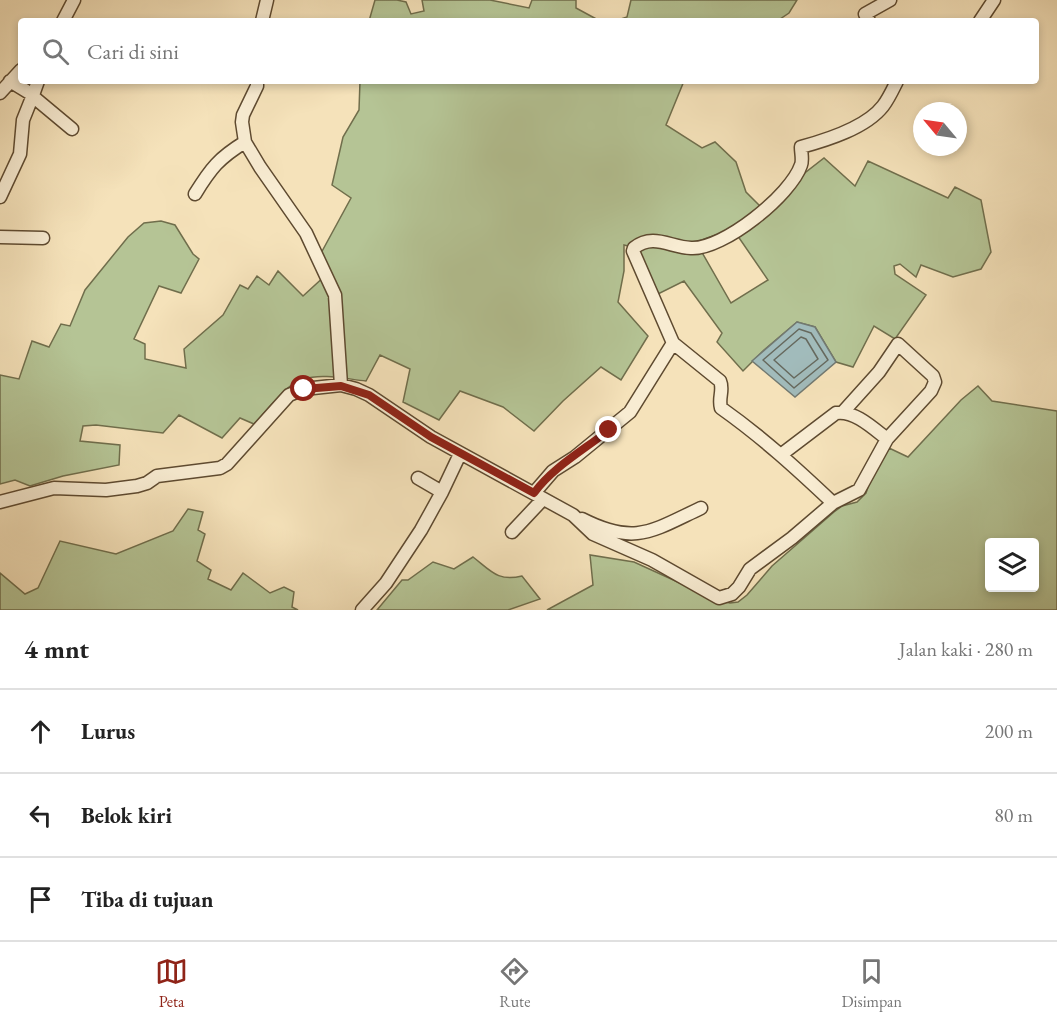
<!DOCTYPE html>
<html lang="id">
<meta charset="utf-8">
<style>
:root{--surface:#fff;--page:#f2f2f2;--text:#222;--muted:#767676;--line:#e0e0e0;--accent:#8f2418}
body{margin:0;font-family:"EB Garamond",serif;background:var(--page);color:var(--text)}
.controls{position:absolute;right:18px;bottom:18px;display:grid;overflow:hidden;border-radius:6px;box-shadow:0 3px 9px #0003}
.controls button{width:54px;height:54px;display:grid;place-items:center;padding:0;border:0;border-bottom:2px solid var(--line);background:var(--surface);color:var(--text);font:30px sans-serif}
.compass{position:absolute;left:913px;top:102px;width:54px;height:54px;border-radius:50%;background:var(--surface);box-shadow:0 3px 9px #0003;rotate:299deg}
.stop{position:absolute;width:18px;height:18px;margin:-14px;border:4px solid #8f2418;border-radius:50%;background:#fff}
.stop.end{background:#8f2418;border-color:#fff;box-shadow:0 2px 6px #0008}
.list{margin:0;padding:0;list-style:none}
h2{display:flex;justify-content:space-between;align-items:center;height:78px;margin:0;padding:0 24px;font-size:26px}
h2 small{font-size:20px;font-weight:400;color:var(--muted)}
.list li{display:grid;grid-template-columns:39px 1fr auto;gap:18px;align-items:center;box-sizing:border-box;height:84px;padding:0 24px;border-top:2px solid var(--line)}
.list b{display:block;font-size:22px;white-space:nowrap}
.list em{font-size:20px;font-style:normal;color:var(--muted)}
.icon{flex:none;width:33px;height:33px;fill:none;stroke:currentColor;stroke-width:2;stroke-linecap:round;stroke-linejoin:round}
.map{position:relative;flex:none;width:1057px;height:610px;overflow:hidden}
.search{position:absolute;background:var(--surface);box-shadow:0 3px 9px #0003;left:18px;right:18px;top:18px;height:66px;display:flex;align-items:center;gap:15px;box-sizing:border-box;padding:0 21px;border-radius:6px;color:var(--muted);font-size:22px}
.sheet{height:330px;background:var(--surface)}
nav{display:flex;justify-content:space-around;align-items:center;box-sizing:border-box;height:84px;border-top:2px solid var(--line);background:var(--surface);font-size:16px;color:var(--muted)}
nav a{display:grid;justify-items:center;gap:3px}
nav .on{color:var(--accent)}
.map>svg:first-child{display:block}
</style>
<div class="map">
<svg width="1057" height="610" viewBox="0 0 1057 610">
<rect width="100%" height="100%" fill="#f5e2ba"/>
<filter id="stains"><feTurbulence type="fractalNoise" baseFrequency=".00333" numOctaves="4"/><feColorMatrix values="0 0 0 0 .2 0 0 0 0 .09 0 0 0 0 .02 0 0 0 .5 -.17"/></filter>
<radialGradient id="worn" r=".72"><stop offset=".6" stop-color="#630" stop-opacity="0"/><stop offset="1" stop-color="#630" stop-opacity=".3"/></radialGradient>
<path fill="#b5c495" stroke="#706e4c" stroke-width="1.5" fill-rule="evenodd" d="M375 0H397L406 2 411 14 424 11 422 0H490L529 8 532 0H576V8L600 21H369Z
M631 0H797L789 13 777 21H615L627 17Z
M360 81H684L666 125 702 148 715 142 736 162 746 192 761 207 824 158 855 186 868 161 948 198 955 187 981 200 991 252 981 269 953 277 921 265 916 277 900 264 894 266 895 274 926 295 895 339 874 326 853 367 836 362 815 327 797 322 764 350 743 371 717 342 722 333 684 281 656 295 632 247 624 245V271L618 302 648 336 621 380 601 367 563 401 534 431 503 407 460 391 439 420 403 402 410 369 380 355 366 381C346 379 323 373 303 379 287 383 266 412 254 424L240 418 222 438 179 415 163 433 96 425 83 426 80 441 120 445 119 465 63 476 30 486 15 480 0 484V375L19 379 32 341 49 347 61 324 70 326 85 290 128 237 144 223 161 221 175 225 193 254 199 259 181 293 159 286 134 339 145 344V359L186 368 184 349 223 315 240 285 248 289 257 276 269 285 278 271 303 296 327 274 320 255 351 198 332 185 343 137 359 110ZM733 229 768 280 731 303 696 242Z
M978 386 992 401 1057 411V610H547L593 585 590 555 634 562 715 599 730 603 738 602 747 595 772 566 834 512 842 506 857 502 866 493 874 469 889 448 908 457 961 400ZM990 542H1034V588H990Z
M188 509 203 512 198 530 205 534 197 561 211 570 208 579 231 590 243 573 270 593 284 587 294 592 292 607 298 610H0V573L25 594 38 588 60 541 116 554 173 531Z
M473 557C491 571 498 582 522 576L540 599 508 610H377L402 580H408L433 562 454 569Z"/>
<path fill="#a1bbbb" stroke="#727971" stroke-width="1.5" d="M797 322 815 327 836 362 795 397 752 361Z"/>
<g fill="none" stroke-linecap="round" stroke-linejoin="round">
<path stroke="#66695e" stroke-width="1.5" d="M799 329 811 333 828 360 794 388 763 360Z
M801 337 806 339 818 359 794 378 774 360Z"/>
<defs>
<path id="minor" d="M63 21 74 0
M262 21 267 0
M869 21 865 14 890 0
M980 21 994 0
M38 81 33 95 36 99 72 129
M257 81V86L243 115 242 122 245 142 260 167 306 233 335 295 341 385
M0 93 21 70
M195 194C211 168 219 158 245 142
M0 197 20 154 23 120 33 95 10 81
M0 237 43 238
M782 454 836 413C854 410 873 428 887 439
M418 478 442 492
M534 493 553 471 575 457 630 412 673 343
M0 502 54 488 106 490 137 486 147 483 157 476 220 468 227 464 289 395 304 389 341 385 356 389 369 395 431 437 573 515 593 534 652 560 719 598 732 594 739 587 750 569 792 538 833 503 859 490 887 439 931 391 935 382 933 376 898 344 879 372 843 412
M833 503C797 469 762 437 721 408 718 398 724 390 720 381L673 343 633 251 634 248C653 233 670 247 691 248 723 250 791 195 801 165 803 160 801 153 801 147 827 140 866 128 883 106 889 98 893 89 897 81
M582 519C635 546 652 531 701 508
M512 532 543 499
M362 610 386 583 421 530 442 492 460 454"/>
</defs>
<use href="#minor" stroke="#5e4a30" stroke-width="15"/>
<use href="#minor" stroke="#f8ecd2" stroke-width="12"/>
</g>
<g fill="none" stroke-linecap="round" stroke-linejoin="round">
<path stroke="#8f2418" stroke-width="8" d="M304 389 341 386 369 395 431 437 534 493C553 467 584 450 609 430"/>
</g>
<rect width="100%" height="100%" filter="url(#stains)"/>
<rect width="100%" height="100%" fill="url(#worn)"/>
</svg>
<div class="controls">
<button><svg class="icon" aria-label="layers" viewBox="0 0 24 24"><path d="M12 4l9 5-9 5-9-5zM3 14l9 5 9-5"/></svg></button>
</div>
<svg class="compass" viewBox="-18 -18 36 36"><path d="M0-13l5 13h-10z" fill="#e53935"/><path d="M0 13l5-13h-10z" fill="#767676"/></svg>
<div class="stop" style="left:304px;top:389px"></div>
<div class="stop end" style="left:609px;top:430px"></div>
<div class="search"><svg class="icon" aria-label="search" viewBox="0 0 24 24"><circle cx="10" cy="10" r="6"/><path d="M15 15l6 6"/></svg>Cari di sini</div>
</div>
<section class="sheet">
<h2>4 mnt<small>Jalan kaki · 280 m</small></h2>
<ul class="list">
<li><svg class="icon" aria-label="ahead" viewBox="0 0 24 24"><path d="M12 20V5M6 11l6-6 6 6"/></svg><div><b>Lurus</b></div><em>200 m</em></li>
<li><svg class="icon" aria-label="left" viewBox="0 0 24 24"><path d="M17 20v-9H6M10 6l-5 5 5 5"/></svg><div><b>Belok kiri</b></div><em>80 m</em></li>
<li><svg class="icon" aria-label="arrive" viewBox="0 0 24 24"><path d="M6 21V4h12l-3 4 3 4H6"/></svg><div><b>Tiba di tujuan</b></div></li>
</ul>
</section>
<nav>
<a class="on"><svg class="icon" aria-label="map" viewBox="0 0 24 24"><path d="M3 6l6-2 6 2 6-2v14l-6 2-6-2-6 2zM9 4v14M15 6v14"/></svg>Peta</a>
<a><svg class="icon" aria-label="directions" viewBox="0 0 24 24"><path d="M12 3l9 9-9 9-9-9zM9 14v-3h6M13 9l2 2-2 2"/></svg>Rute</a>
<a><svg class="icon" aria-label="saved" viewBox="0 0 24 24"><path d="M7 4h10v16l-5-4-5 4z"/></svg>Disimpan</a>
</nav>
